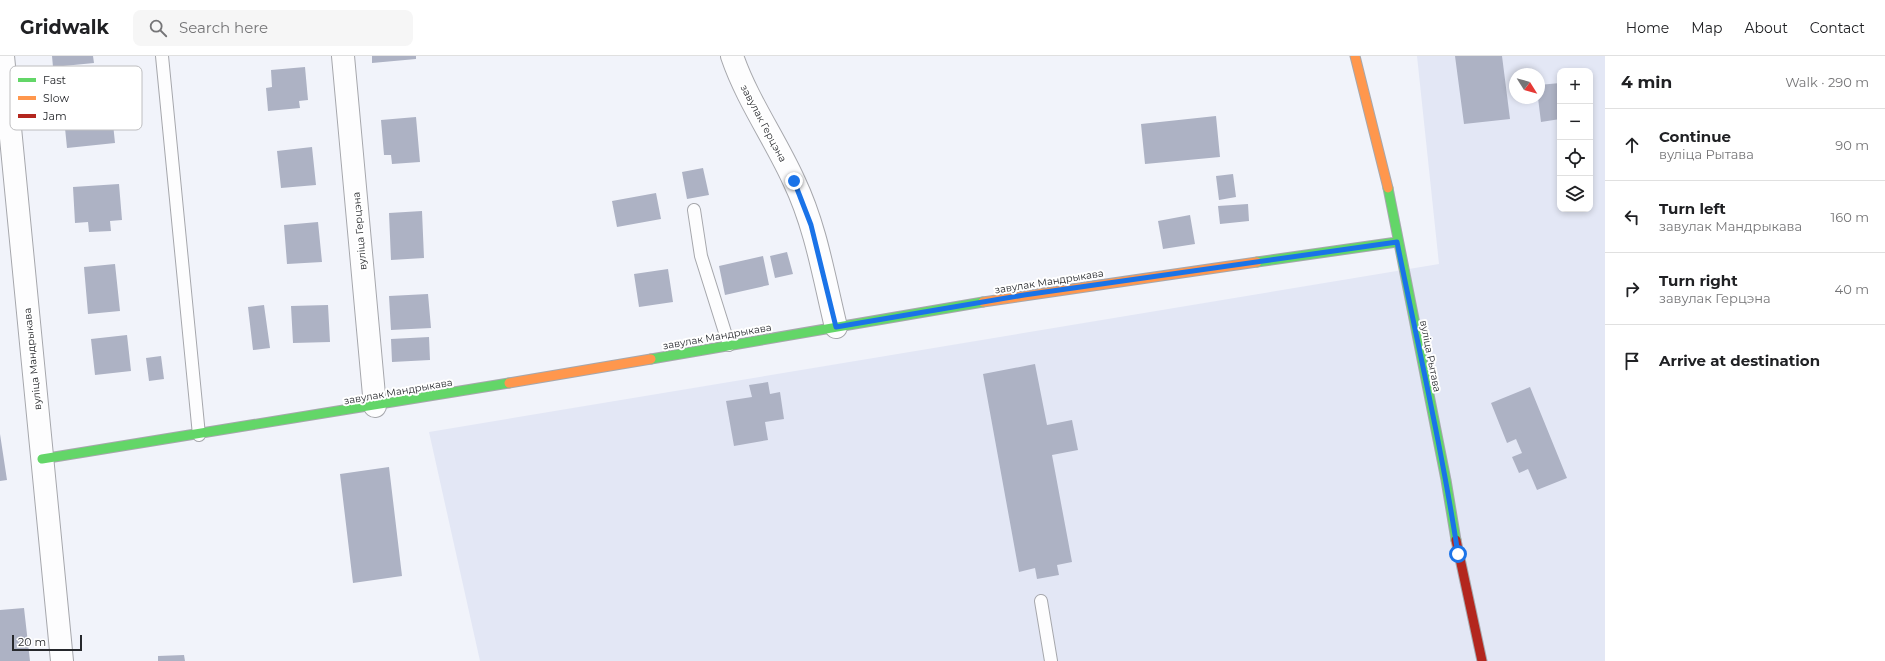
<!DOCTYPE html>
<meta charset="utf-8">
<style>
:root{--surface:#fff;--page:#f6f6f6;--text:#202124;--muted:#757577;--line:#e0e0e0}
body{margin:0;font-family:Montserrat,sans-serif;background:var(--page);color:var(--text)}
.controls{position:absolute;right:12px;top:12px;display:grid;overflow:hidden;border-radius:8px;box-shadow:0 2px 6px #0003}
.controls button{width:36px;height:36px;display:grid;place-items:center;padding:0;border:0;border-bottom:1px solid var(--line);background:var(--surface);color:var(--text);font:20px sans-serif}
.compass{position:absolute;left:1509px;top:12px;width:36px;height:36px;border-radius:50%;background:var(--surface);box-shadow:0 2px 6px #0003;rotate:127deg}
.scale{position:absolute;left:12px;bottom:10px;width:70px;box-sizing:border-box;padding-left:4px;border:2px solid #26282c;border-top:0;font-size:11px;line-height:14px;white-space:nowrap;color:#26282c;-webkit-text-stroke:3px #fff;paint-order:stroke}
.stop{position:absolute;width:12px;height:12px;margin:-9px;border:3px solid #1a73e8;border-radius:50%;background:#fff}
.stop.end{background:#1a73e8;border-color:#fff;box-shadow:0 1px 4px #0008}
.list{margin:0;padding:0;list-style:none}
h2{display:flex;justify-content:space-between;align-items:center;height:52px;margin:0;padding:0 16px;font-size:17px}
h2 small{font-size:13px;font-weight:400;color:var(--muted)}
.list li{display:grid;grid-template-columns:26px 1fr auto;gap:12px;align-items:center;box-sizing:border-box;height:72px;padding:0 16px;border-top:1px solid var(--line)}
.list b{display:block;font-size:15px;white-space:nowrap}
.list p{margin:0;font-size:13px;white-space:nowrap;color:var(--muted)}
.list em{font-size:13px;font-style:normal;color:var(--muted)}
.icon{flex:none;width:22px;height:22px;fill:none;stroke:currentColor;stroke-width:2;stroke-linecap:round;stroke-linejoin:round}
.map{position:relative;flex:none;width:1605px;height:605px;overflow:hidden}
header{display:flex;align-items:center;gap:24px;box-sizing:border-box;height:56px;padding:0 20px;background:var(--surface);border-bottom:1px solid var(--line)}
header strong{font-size:19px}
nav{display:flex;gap:22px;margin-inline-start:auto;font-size:14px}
.search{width:280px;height:36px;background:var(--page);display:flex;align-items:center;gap:10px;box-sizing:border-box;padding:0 14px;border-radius:8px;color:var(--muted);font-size:15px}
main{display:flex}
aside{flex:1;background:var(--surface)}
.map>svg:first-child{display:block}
</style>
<header>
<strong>Gridwalk</strong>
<div class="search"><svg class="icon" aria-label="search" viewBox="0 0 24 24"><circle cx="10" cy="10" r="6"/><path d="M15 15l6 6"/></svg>Search here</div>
<nav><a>Home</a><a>Map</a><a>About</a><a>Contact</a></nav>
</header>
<main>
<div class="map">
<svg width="1605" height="605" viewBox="0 0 1605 605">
<rect width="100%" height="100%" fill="#f1f3fa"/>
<path fill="#e3e7f5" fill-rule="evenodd" d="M1417 0H1605V605H480L429 376 1439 208ZM1560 15H1590V153H1560ZM1515 18H1539V42H1515Z"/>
<path fill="#adb2c4" d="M52 0H93L94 7 53 11Z
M372 0H416V3L372 7Z
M1455 0H1502L1510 63 1464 68Z
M305 11 308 44 299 45 300 52 268 55 266 32 272 31 271 14Z
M1560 27V63L1541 66 1538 42 1539 29Z
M112 58 115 87 67 92 64 62Z
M1216 60 1220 101 1145 108 1141 68Z
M416 61 420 106 392 108 391 99H384L381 64Z
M312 91 316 129 281 132 277 95Z
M703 112 709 139 687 143 682 116Z
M1233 118 1236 141 1219 144 1216 120Z
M119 128 122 164 110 165 111 175 89 176 88 166 75 167 73 131Z
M656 137 661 163 617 171 612 145Z
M1248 148 1249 165 1220 168 1218 150Z
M422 155 424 202 391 204 389 157Z
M1190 159 1195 188 1163 193 1158 165Z
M318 166 322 206 287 208 284 169Z
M787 196 793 218 775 222 770 200Z
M763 200 769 229 725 239 719 210Z
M115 208 120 255 88 258 84 211Z
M668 213 673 246 639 251 634 218Z
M428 238 431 272 391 274 389 240Z
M264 249 270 292 253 294 248 251Z
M328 249 330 286 293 287 291 250Z
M127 279 131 315 95 319 91 283Z
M429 281 430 304 392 306 391 283Z
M161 300 164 323 149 325 146 302Z
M1035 308 1047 369 1072 364 1078 394 1052 399 1072 506 1057 509 1059 519 1037 523 1035 512 1019 516 983 318Z
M768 326 770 338 780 336 784 363 765 366 768 384 734 390 726 345 752 341 749 329Z
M1530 331 1567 422 1537 434 1528 413 1519 417 1512 401 1522 397 1516 383 1507 387 1491 347Z
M0 378 7 424 0 425Z
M389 411 402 520 353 527 340 418Z
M24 552 30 605H0V554Z
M184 599 185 605H158V600Z"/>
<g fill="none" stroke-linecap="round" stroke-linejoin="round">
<defs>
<path id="lane" d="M162 0 199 379
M694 154 701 200 729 289
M1041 545 1051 605"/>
<path id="street" d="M3 0 62 605
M343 0 375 350
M732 0C747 44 775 83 794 125 816 171 824 222 836 271"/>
<path id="fast" d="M1388 132 1446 424 1456 484
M1257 206 1397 186
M651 303 983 246
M42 403 509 327"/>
<path id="slow" d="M1355 0 1388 132
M983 246 1257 206
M509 327 651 303"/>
<path id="jam" d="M1456 484 1482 605"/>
</defs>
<use href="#lane" stroke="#a6a7ac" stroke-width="14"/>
<use href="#street" stroke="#a6a7ac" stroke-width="24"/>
<use href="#fast" stroke="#a6a7ac" stroke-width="11"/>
<use href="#slow" stroke="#a6a7ac" stroke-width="11"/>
<use href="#jam" stroke="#a6a7ac" stroke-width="11"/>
<use href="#lane" stroke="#fdfdfe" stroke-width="12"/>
<use href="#street" stroke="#fdfdfe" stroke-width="22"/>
<use href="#fast" stroke="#63d668" stroke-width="9"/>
<use href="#slow" stroke="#ff974d" stroke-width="9"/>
<use href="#jam" stroke="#b3261e" stroke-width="9"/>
</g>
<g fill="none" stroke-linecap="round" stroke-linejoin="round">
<path stroke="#1a73e8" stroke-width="5" d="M794 125 811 169 836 271 1024 239 1397 186C1418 290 1442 393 1458 498"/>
</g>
<g text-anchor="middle" stroke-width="4" stroke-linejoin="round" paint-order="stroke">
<g font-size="10" fill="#26282c" stroke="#fff">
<text transform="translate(764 67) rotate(62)" y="4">завулак Герцэна</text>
<text transform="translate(359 175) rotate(-95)" y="4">вуліца Герцэна</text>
<text transform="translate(1049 225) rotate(-9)" y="4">завулак Мандрыкава</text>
<text transform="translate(717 280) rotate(-10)" y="4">завулак Мандрыкава</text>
<text transform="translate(1431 300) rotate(79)" y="4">вуліца Рытава</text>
<text transform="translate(32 303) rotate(-96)" y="4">вуліца Мандрыкава</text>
<text transform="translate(398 335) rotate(-10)" y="4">завулак Мандрыкава</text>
</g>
</g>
<rect x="10" y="10" width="132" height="64" rx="6" fill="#fff" stroke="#bebec0" stroke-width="1"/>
<rect x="18" y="22" width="18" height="4" fill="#63d668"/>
<rect x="18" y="40" width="18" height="4" fill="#ff974d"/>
<rect x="18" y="58" width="18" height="4" fill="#b3261e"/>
<g font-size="11" fill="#26282c">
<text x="43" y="28">Fast</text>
<text x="43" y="46">Slow</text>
<text x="43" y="64">Jam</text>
</g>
</svg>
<div class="controls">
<button>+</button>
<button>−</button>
<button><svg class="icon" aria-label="locate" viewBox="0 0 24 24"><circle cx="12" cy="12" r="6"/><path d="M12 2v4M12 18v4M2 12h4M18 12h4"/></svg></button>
<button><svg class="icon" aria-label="layers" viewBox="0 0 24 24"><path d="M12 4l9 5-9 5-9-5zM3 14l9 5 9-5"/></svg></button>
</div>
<svg class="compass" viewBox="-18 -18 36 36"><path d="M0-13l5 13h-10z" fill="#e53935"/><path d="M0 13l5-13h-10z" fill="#757577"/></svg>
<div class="scale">20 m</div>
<div class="stop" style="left:1458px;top:498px"></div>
<div class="stop end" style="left:794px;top:125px"></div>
</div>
<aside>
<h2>4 min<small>Walk · 290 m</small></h2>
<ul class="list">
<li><svg class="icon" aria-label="ahead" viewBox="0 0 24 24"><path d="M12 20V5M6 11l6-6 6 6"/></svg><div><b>Continue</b><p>вуліца Рытава</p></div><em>90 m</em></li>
<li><svg class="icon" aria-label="left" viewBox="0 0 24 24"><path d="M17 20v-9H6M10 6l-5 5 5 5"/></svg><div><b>Turn left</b><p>завулак Мандрыкава</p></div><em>160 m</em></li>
<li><svg class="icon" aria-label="right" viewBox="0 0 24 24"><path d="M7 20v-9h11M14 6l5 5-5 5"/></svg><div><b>Turn right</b><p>завулак Герцэна</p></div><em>40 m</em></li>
<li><svg class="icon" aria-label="arrive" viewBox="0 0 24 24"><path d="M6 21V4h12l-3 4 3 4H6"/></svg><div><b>Arrive at destination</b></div></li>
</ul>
</aside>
</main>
